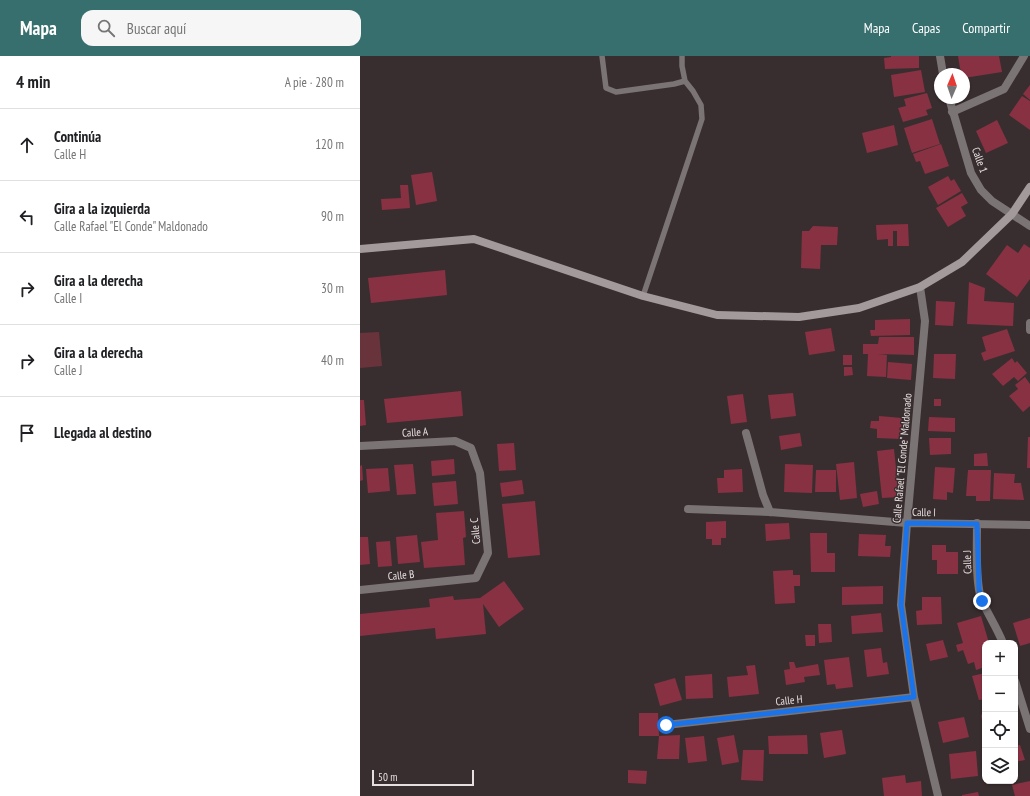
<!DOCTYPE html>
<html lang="es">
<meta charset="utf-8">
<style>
:root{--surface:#fff;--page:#f6f6f6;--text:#202124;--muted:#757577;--line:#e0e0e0;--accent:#376e6e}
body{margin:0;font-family:"PT Sans Narrow",sans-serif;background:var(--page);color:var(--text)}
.controls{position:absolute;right:12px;bottom:12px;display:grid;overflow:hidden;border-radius:8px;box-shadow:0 1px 3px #0004}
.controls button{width:36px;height:36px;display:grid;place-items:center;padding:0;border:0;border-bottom:1px solid var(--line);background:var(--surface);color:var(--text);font:20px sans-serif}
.compass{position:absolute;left:574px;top:12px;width:36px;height:36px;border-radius:50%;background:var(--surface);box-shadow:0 1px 3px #0004;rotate:2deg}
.scale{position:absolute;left:12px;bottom:10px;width:102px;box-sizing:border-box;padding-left:4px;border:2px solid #e6dfe0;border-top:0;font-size:11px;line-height:14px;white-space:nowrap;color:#e6dfe0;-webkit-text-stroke:3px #392e2f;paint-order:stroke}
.stop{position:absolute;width:12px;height:12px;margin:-9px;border:3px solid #1a73e8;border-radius:50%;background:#fff}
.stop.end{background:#1a73e8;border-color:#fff;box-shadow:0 1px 4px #0008}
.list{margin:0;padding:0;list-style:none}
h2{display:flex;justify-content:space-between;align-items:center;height:52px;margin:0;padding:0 16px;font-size:17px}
h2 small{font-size:13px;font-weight:400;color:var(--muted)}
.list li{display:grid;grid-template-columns:26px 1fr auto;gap:12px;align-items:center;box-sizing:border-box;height:72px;padding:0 16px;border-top:1px solid var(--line)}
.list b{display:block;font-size:15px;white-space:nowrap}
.list p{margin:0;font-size:13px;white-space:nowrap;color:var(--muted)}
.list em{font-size:13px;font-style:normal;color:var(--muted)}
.icon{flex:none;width:22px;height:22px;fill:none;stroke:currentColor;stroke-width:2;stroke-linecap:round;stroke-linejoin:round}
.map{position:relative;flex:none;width:670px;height:740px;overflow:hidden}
header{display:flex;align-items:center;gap:24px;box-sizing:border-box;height:56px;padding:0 20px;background:var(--accent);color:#fff}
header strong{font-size:19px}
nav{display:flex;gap:22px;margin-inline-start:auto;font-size:14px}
.search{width:280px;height:36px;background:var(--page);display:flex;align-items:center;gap:10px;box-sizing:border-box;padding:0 14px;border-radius:12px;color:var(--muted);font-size:15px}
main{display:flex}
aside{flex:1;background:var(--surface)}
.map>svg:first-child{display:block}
</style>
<header>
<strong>Mapa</strong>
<div class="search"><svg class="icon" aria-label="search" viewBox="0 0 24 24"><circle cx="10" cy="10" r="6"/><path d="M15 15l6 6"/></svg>Buscar aquí</div>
<nav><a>Mapa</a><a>Capas</a><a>Compartir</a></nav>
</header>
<main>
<aside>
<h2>4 min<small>A pie · 280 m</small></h2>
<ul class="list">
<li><svg class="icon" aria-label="ahead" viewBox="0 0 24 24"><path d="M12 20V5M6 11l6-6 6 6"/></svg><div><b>Continúa</b><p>Calle H</p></div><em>120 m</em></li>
<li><svg class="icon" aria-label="left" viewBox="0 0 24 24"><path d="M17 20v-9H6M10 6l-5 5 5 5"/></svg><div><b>Gira a la izquierda</b><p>Calle Rafael &quot;El Conde&quot; Maldonado</p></div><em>90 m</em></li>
<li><svg class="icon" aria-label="right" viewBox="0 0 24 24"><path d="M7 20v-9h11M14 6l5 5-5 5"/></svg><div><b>Gira a la derecha</b><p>Calle I</p></div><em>30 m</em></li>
<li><svg class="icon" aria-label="right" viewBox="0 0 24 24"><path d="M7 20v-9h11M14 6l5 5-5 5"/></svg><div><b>Gira a la derecha</b><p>Calle J</p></div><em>40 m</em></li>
<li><svg class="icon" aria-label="arrive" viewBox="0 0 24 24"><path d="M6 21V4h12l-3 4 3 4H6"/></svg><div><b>Llegada al destino</b></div></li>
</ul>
</aside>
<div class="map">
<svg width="670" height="740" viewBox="0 0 670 740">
<rect width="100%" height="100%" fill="#392e2f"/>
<path fill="#69333c" d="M19 276 22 310 0 312V277Z"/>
<path fill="#883142" d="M531 0H559V12L525 13 524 2 531 1Z
M598 0H639L642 16 604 22V18H601Z
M561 14 565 36 534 41 531 19Z
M670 29V44L663 38Z
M567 37 572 52 566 54 568 59 543 66 538 52 546 50 544 43Z
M662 40 670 45V74L649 59Z
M572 63 580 88 552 97 544 72Z
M637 64 648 87 626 97 616 75Z
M534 69 538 89 507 97 502 77Z
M581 88 589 110 565 118 560 105 556 106 553 98Z
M72 116 77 145 56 149 51 119Z
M588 120 591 125 594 123 601 135 578 149 568 131Z
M40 129H48L50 152 22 154 21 143 41 142Z
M602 137 608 147 601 151 606 160 588 171 576 152Z
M548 168 549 190H537V175H533V190H528V183L517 184 516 169Z
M453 170 478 171 477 189H461L460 213 441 212 442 175H449Z
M664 188 670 192V223L657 241 626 218 647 189 658 197Z
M85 214 87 239 11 247 8 222Z
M609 226 625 232 624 245 654 247 653 270 607 268Z
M576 245 595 246 593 270 575 269Z
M550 263V279L511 280 510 274H515V264Z
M471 272 475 295 449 299 445 276Z
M647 273 655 295 624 305 621 297 626 295 622 281Z
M519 281H554V299L518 298 527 299 526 321 507 320 508 298H503V288H518Z
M574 298H596L595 323 573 322Z
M483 299H492V309H483Z
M652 302 655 307 657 305 667 317 658 325 654 321 643 330 632 318Z
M528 306 552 308 551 324 527 322Z
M484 311H492L493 319 484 320Z
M665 321 670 328V350L663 356 649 340 658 333 655 329Z
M101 335 103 360 27 367 24 343Z
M433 337 436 360 411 363 408 339Z
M383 338 387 366 371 368 367 340Z
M574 343H581V350H574Z
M0 344H4L6 369 0 370Z
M519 360 542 362 541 383 517 382V373L510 372 511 365H519Z
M569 361 595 362V376L568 375Z
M440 377 442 390 421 394 419 380Z
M668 381H670V412H667Z
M569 382H591V398L570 399Z
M154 387 156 414 139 415 137 388Z
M534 393 539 441 522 442 517 395Z
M627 397 628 410H614V398Z
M94 403 95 418 72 420 71 405Z
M494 406 497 442 480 444 476 408Z
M53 408 56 438 37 439 34 409Z
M425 408 453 409 452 437 424 436Z
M2 409 3 424 0 425V410Z
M575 411 595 412 593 437 587 436V444L573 443Z
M28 412 30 435 8 437 6 413Z
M382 413 383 436 358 437 357 422H364V414Z
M456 414H476V436H455Z
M608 414H631L630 445H616V440H606Z
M634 417 655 418 654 427H661L664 444 633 443Z
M162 424 164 438 142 441 140 427Z
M96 425 98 448 74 450 72 427Z
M517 435 519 448 503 451 500 438Z
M175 445 180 499 148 502 142 448Z
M104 455 106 481 103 482 105 509 64 512 61 486 78 484 76 457Z
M366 465V482H361V489H352V483H346V466Z
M429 467 430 483 406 485 405 468Z
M450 477H467V497H475V516H451Z
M499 478 526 479 525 490H531L530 501 498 500Z
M57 479 60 506 38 508 36 481Z
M0 481H8L10 508 0 509Z
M30 485 32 510 18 511 16 486Z
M572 489H586V496H598V518H577V504H572Z
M433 514V519H440V530H434L435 547 415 548 413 515Z
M144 525 164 553 139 571 123 548 126 578 76 583 75 572 0 580V558L70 551 69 543 93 540 94 544 120 542Z
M523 530V548L482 549V531Z
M562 541H581L582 568 557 569 556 555 562 554Z
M521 557 523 576 492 578 491 560Z
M621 560 629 587H625V611L616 614 614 606 608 608 603 594 598 596 596 589 603 587 597 567Z
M670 562V587L660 590 653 567Z
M458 568H471L472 586 459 587Z
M445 579H455V590H446Z
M583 584 588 601 570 605 566 588Z
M521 592 523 607 527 606 529 618 507 621 504 594Z
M489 601 493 631 476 633 475 628 467 629 464 604Z
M429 606H434L436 612 458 608 460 619 444 621 445 626 426 629 424 614 430 613Z
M395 609 399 638 369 641 367 621 388 619 386 610Z
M625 617V643L619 644 612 620Z
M352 618 353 642 326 643 325 620Z
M315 622 322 644 300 650 294 628Z
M279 657H298L299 680H279Z
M625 658V675H624L621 659Z
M604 661 609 681 583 687 578 666Z
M482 674 486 698 464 702 460 677Z
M320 679 319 703H297L299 680Z
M374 679 379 706 362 709 357 682Z
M447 679 448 698H409L408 680Z
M344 680 347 705 328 707 325 682Z
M660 689 665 704 655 706V690Z
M383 694H404L403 725 381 724Z
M616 695 618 720 591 723 589 698Z
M268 714 287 715 286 728 268 727Z
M545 719 546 727 561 725 562 740H524L522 722Z
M670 725V740H655L652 729Z
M618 736 619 740H602V739Z"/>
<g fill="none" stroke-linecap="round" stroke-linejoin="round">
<path stroke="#7a7475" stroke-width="5.5" d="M242 0 246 32 256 36 314 28 325 25
M283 240 342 63 341 49 333 35 325 25 322 10V0"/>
<path stroke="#7a7475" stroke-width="8" d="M580 0 583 18
M589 42 611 117 621 134 632 145 670 170
M592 56 644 33 664 0
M560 231 565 265 547 467 541 549 554 641 578 740
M670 267V274
M386 377 403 439 410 456
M0 390 95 385 111 392 120 417 128 497 116 522 0 534
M328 453 410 456 547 467 670 469
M617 467C617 487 615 529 622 545 629 560 637 572 643 587
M655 625 670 673
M306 669 554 641"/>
<path stroke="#a39a9b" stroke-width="8" d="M0 193 114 183 283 240 357 259 439 261 499 252 560 231 602 206 652 158 670 131"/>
</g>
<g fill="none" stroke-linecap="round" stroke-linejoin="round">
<path stroke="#1a73e8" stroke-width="5" d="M306 669 554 641 541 549 547 467 617 468 619 533 622 545"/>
</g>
<g text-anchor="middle" stroke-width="3" stroke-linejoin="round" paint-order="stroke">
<g font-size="11" fill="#e6dfe0" stroke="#392e2f">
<text transform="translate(620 104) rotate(70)" y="4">Calle 1</text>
<text transform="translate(55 376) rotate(-3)" y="4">Calle A</text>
<text transform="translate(542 402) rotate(-85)" y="4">Calle Rafael "El Conde" Maldonado</text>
<text transform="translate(564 456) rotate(1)" y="4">Calle I</text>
<text transform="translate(115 475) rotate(-95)" y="4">Calle C</text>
<text transform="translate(607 506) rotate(-92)" y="4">Calle J</text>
<text transform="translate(41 519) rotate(-6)" y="4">Calle B</text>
<text transform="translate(429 644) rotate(-6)" y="4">Calle H</text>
</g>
</g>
</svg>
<div class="controls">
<button>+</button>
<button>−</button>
<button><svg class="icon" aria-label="locate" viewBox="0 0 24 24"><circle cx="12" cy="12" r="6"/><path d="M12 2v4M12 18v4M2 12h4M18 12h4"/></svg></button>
<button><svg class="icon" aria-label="layers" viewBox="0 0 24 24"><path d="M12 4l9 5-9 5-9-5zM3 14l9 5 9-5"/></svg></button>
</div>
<svg class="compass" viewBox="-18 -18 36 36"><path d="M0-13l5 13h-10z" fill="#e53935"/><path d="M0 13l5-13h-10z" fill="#757577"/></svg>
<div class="scale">50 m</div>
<div class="stop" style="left:306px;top:669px"></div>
<div class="stop end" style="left:622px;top:545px"></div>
</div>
</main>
